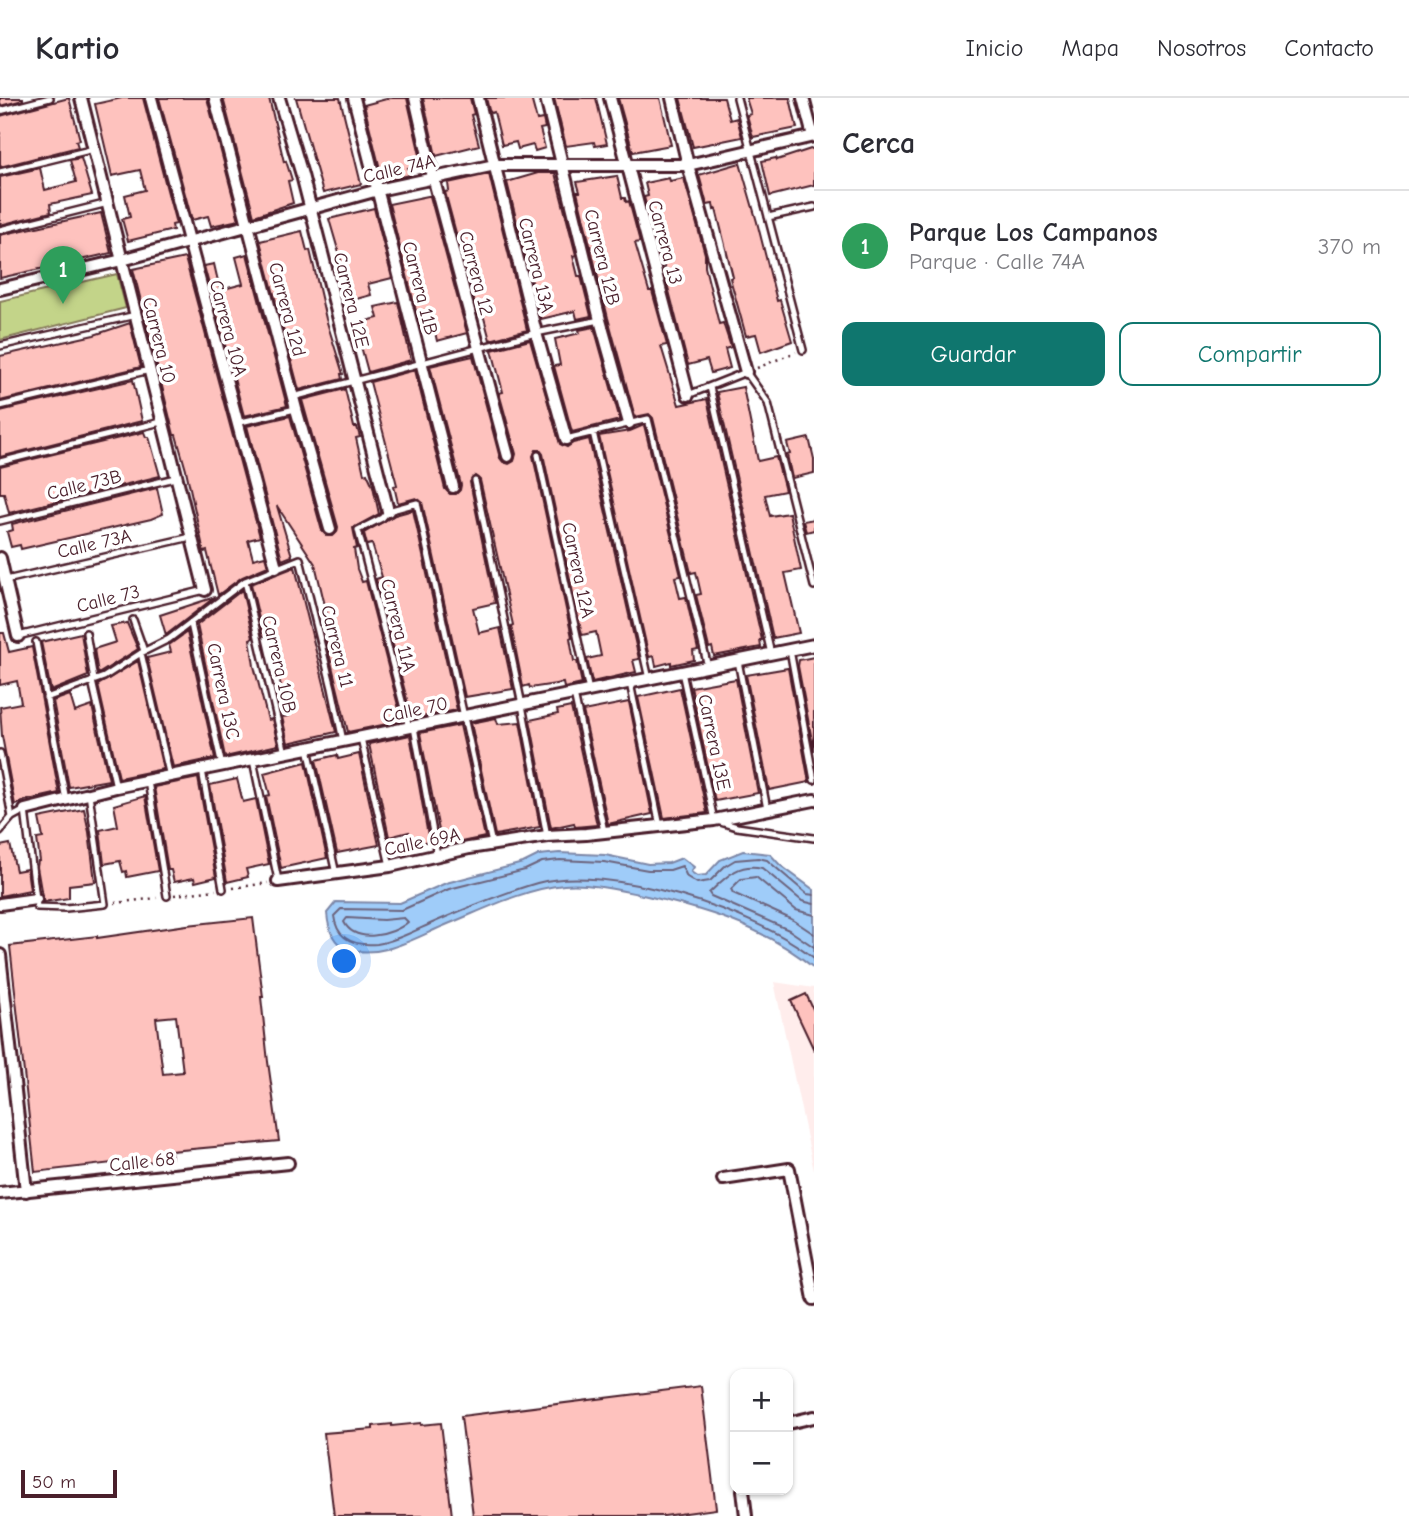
<!DOCTYPE html>
<html lang="es">
<meta charset="utf-8">
<style>
:root{--surface:#fff;--page:#f7f7f7;--text:#2b2b33;--muted:#7c7c81;--line:#e1e1e2;--accent:#0f766e}
body{margin:0;font-family:"Comic Neue",sans-serif;background:var(--page);color:var(--text)}
.controls{position:absolute;right:21px;bottom:21px;display:grid;overflow:hidden;border-radius:14px;box-shadow:0 2px 5px #0004}
.controls button{width:63px;height:63px;display:grid;place-items:center;padding:0;border:0;border-bottom:2px solid var(--line);background:var(--surface);color:var(--text);font:35px sans-serif}
.scale{position:absolute;left:21px;bottom:18px;width:96px;box-sizing:border-box;padding-left:7px;border:4px solid #4a1f2b;border-top:0;font-size:19px;line-height:24px;white-space:nowrap;color:#4a1f2b;-webkit-text-stroke:5px #fff;paint-order:stroke}
.you{position:absolute;left:345px;top:864px;width:24px;height:24px;margin:-18px;border:5px solid #fff;border-radius:50%;background:#1a73e8;box-shadow:0 0 0 10px #1a73e833}
.badge{display:grid;place-items:center;width:46px;height:46px;border-radius:50%;background:var(--accent);color:#fff;font-size:23px;font-weight:700}
.pin{position:absolute;translate:-50% -58px;filter:drop-shadow(0 2px 4px #0008)}
.pin::after{content:'';position:absolute;top:37px;width:24px;height:21px;background:inherit;clip-path:polygon(0 0,100% 0,50% 100%)}
.list{margin:0;padding:0;list-style:none}
h2{display:flex;justify-content:space-between;align-items:center;height:91px;margin:0;padding:0 28px;font-size:30px}
h2 small{font-size:23px;font-weight:400;color:var(--muted)}
.list li{display:grid;grid-template-columns:46px 1fr auto;gap:21px;align-items:center;box-sizing:border-box;height:112px;padding:0 28px;border-top:2px solid var(--line)}
.list b{display:block;font-size:26px;white-space:nowrap}
.list p{margin:0;font-size:23px;white-space:nowrap;color:var(--muted)}
.list em{font-size:23px;font-style:normal;color:var(--muted)}
.actions{display:flex;gap:14px;padding:21px 28px}
.actions a{flex:1;padding:16px 0;border:2px solid var(--accent);border-radius:14px;text-align:center;font-size:24px;color:var(--accent)}
.actions .main{background:var(--accent);color:#fff}
.map{position:relative;flex:none;width:814px;height:1418px;overflow:hidden}
header{display:flex;align-items:center;gap:42px;box-sizing:border-box;height:98px;padding:0 35px;background:var(--surface);border-bottom:2px solid var(--line)}
header strong{font-size:33px}
nav{display:flex;gap:38px;margin-inline-start:auto;font-size:24px}
main{display:flex}
aside{flex:1;background:var(--surface)}
.map>svg:first-child{display:block}
</style>
<header>
<strong>Kartio</strong>
<nav><a>Inicio</a><a>Mapa</a><a>Nosotros</a><a>Contacto</a></nav>
</header>
<main>
<div class="map">
<svg width="814" height="1418" viewBox="0 0 814 1418">
<rect width="100%" height="100%" fill="#fff"/>
<filter id="ink" filterUnits="userSpaceOnUse"><feTurbulence type="fractalNoise" baseFrequency=".0143" numOctaves="2"/><feDisplacementMap in="SourceGraphic" scale="14" xChannelSelector="R" yChannelSelector="G"/><feConvolveMatrix kernelMatrix="1 2 1 2 8 2 1 2 1" color-interpolation-filters="sRGB"/></filter>
<g filter="url(#ink)">
<path fill="#ffedec" d="M774 884 814 890V1073Z"/>
<path fill="#c3d489" stroke="#867a5a" stroke-width="2" d="M117 176 126 210 0 242V203Z"/>
<path fill="#9fccf9" stroke="#7d87a7" stroke-width="2" d="M743 753 770 756 780 767 814 792V870C764 828 701 810 638 796 614 791 589 785 564 787 524 791 485 811 448 826 418 838 380 863 346 850 332 845 328 828 327 815L336 804 400 805 446 785 523 765 539 757 559 755 605 757 648 766 669 765 682 760 694 769 691 774 697 778 706 777 720 762Z"/>
<g fill="none" stroke-linecap="round" stroke-linejoin="round">
<path stroke="#6c647d" stroke-width="2" d="M814 797 807 796 767 762 758 760 735 762 725 768 710 783 697 785 687 779 682 768 670 772H648L604 764 560 762 542 764 525 772 449 791 402 812 341 811 334 818C337 842 355 848 377 846 397 843 418 831 437 823 469 809 503 795 537 785 607 765 759 814 814 860
M814 806 802 803 762 770C738 764 725 780 709 795L711 798 789 832 814 849
M814 817 796 812 756 779 741 781 731 791 733 795 793 822 814 836
M347 820 383 822 404 820 408 824C392 838 355 846 344 824Z"/>
</g>
<path fill="#fec2be" stroke="#4a1f2b" stroke-width="2" fill-rule="evenodd" d="M0 0H23V2L0 8Z
M69 0 80 42 76 43 78 49 0 69V18Z
M122 0H143L176 126 172 127 173 132 128 143 122 121 130 119 125 97 145 92 140 72 112 78 95 6Z
M159 0H207L239 122 211 128 208 118 192 122Z
M223 0H269L284 64 286 63 292 82 288 83 293 105 254 118Z
M296 0H340L361 86 323 95Z
M390 0H407L422 66 408 70 410 77 383 83 364 7Z
M423 0H470L474 16 471 17 479 47 436 58Z
M486 0H531L537 22 543 21 545 30 540 31 545 50 535 53 533 47 518 51 516 44 502 47 494 14 491 15 489 12Z
M554 0H596L607 46 595 48 594 44 566 48Z
M618 0H660L671 47 633 54Z
M680 0H724L730 22 737 20 742 39 693 49Z
M746 0H790L797 30 753 39 747 17 751 16Z
M814 50V87L770 98 762 63 776 60 777 62Z
M81 60 92 97 50 106 51 114 0 127V79L40 70 45 92 76 84 70 62Z
M740 65 757 124 777 203 780 202 792 243 761 254 756 236 746 238 730 180 733 179 716 111 714 112 713 106 707 107 699 77Z
M538 75H555L576 157 573 158 578 178H581L591 218 577 221 575 213 541 221 507 84Z
M489 76 527 232 490 242 483 216 478 217 445 94 449 93 448 85Z
M617 78 622 100H625L626 104 629 103 640 144 635 145 649 193H652L667 247 661 248 679 307 707 301 762 542H760L761 549 714 558 712 549 709 550 696 497 701 496 696 474 691 475 653 320 649 316 635 319 608 220 577 94H580L577 84Z
M669 80 670 83 684 80 705 156V169L719 226 723 225 731 249 725 251 730 270 711 275 707 262 688 267 668 189 659 143 655 140 644 99 648 98 645 85Z
M428 98H430L467 235 437 243 434 230 421 233 389 106Z
M374 110 392 180 368 186 371 197 349 203 340 170 343 169 329 121Z
M101 115 111 155 0 180V137Z
M302 133 307 153 310 152 326 221 343 276H341L342 281 299 292 260 143Z
M247 156 287 308 244 318 204 168 214 166 220 192 243 186 236 159Z
M185 160 260 439 248 442 253 461 265 458 268 468 242 479 218 497 207 453 204 454 186 372 176 337H174L133 171Z
M398 204 411 262 368 274 355 226 378 220 375 209Z
M130 225 141 269 0 303V258L94 237Z
M594 229 620 322 572 334 554 268 560 267 555 241 580 235 579 232Z
M530 242 560 346 567 349 573 345 589 341 639 561 633 562 636 574 592 584 587 561 601 558 596 534 582 537 543 356 540 352H536L533 358 572 539 570 540 574 563H577L582 586 564 590 563 585 530 590 529 587 523 589 511 528 513 527 480 382 475 378 470 384 495 505 473 510 479 535 500 530 513 591 465 599 422 404 416 400 398 405 394 388 397 387 370 284 415 272 445 391 450 396H456L460 392 461 387 430 268 473 258 500 360 503 364 509 366 514 363 516 356 499 295 503 294 492 252Z
M133 282 142 323 0 359V313Z
M743 289 758 363 776 359 785 393 765 397 770 418 789 415 801 472 785 475 799 535 773 540 718 299 717 294Z
M345 291 354 329H357L360 339 356 340 364 376 367 375 373 388 379 416 353 430 357 450 354 451 357 471 362 484 366 483 402 623 348 634 325 539 332 537 315 466 277 408 292 458 282 462 247 328 290 318 322 433 327 438H333L337 434 338 429 302 302Z
M644 327 681 478 675 479 680 500 686 499 698 552 693 553 694 562 671 567V564L656 568 654 558 649 559 599 338 630 333Z
M144 334 146 339H149L160 378 9 415 4 395H0V369Z
M809 340 814 361V375L792 380 787 357 790 356 787 345Z
M157 390 163 416 151 421 21 451 20 447 11 449 7 434 13 432 12 426Z
M413 412 457 612 412 621 376 481 382 479 372 446 367 447 364 435 395 417Z
M814 421V432L806 434 803 423Z
M295 469 336 634 288 645 282 619 289 618 273 558H276L271 537 263 538 251 486Z
M242 492 253 540 250 541 254 568 268 622 272 621 278 647 225 659 197 527Z
M215 499 166 537 160 517Z
M127 525 138 551 98 576 94 551 116 544 111 528Z
M187 534 215 660 173 669 147 560 171 554 169 547Z
M0 535H4L9 554 32 549 59 695 24 703 15 707 2 638 0 609 21 605 17 583 0 587Z
M81 535 88 578 51 593 41 544Z
M814 559V653L798 568 799 562Z
M138 563 163 671 119 680 98 587Z
M788 570 809 684 769 692 746 577Z
M736 581 758 695 715 703 691 589Z
M680 590 707 715 664 720 638 599Z
M70 597 75 614 92 608 109 682 69 689 53 603Z
M629 604 652 716 608 726 583 613Z
M571 609 597 727 575 729 574 725 551 730 530 622 558 616 557 612Z
M496 620 498 626 520 624 540 729 495 737 471 625Z
M460 627 485 739 442 748 420 635Z
M410 637 429 743 412 747 409 734 389 739 369 646Z
M359 656 379 747 337 755 316 662 337 657 338 661Z
M306 664 327 760 281 770 266 698 270 697 264 675Z
M198 680 216 779 195 784 194 780 174 784 171 772H168L154 689Z
M237 681 243 704 256 701 269 766 246 771 248 779 227 784 210 687Z
M145 698 158 773 127 779 126 773 123 774 120 763 104 766 100 732 118 728 114 707Z
M84 711 89 734 95 784 69 787V800L43 804 37 769 38 763H40L37 741 43 740 39 720Z
M10 746 16 773 27 771 30 792 0 798V748Z
M253 820 263 899H261L268 964 279 1043 171 1053 172 1060 154 1063 138 1065V1062L35 1074 10 848 97 838V840L187 827ZM176 918 183 974 163 976 156 920Z
M806 896 814 913V952L791 903Z
M701 1288 716 1411 664 1418H473L461 1318Z
M421 1325V1327L441 1325 452 1418H334L324 1335 373 1331V1328L392 1326V1328Z"/>
<g fill="none" stroke-linecap="round" stroke-linejoin="round">
<defs>
<path id="lane" d="M737 0 803 252
M0 13 50 0
M0 74 94 51
M768 119 814 109
M0 132 108 105
M0 248 136 217
M710 289 771 556
M688 297 746 274 768 305 814 488
M293 299 536 235 600 222
M0 308 150 272
M237 325 295 311
M593 334 649 581
M566 341 648 321 708 569
M538 357 589 593
M0 364 161 324
M475 383 522 607 547 738
M0 423 175 380
M6 482 191 439
M245 483 285 655
M133 522 144 553
M191 526 222 668
M86 535 94 582
M18 538 205 492
M36 544 66 702
M790 552 814 682
M141 555 170 679
M738 563 767 711
M682 574 714 722 737 729 814 740
M92 583 116 689
M630 585 660 728
M574 596 604 733
M46 600 104 579 141 555 169 541 245 483 300 461 332 590 343 643
M414 629 437 757
M409 630 358 432 382 420 388 413 417 405 492 746
M361 640 390 768
M308 650 336 776
M0 655 12 719
M253 662 278 782
M202 672 223 791
M148 683 167 798
M0 733 12 719 25 712 37 809 66 810 105 806 89 696"/>
<path id="street" d="M81 0 205 492
M151 0 276 469
M215 0 296 311 330 431
M279 0 302 77 388 413
M354 0 453 389
M415 0 433 79 508 358
M478 0 536 235 566 341
M546 0 600 222 629 325
M610 0 688 297
M672 0 688 67 746 274
M803 0 813 38
M0 191 122 162 378 92 495 67H688L814 38
M0 460 18 538
M25 712 116 689 814 547
M278 783 390 768 469 750 547 738 586 736 714 722 814 702
M0 806 36 801
M0 857 26 1093
M723 1081 789 1071 814 1201
M0 1095 288 1065
M788 1325 814 1319
M743 1392 746 1418"/>
</defs>
<use href="#lane" stroke="#4a1f2b" stroke-width="10"/>
<use href="#street" stroke="#4a1f2b" stroke-width="16"/>
<path stroke="#4a1f2b" stroke-width="2.5" stroke-dasharray="2 5" stroke-linecap="butt" d="M757 270 796 254
M233 790 268 785
M174 797 216 792
M115 805 157 800"/>
<use href="#lane" stroke="#fff" stroke-width="5"/>
<use href="#street" stroke="#fff" stroke-width="10"/>
</g>
</g>
<g text-anchor="middle" stroke-width="7" stroke-linejoin="round" paint-order="stroke">
<g font-size="19" fill="#4a1f2b" stroke="#fff">
<text transform="translate(399 70) rotate(-13)" y="7">Calle 74A</text>
<text transform="translate(666 144) rotate(75)" y="7">Carrera 13</text>
<text transform="translate(603 159) rotate(76)" y="7">Carrera 12B</text>
<text transform="translate(537 167) rotate(76)" y="7">Carrera 13A</text>
<text transform="translate(477 175) rotate(75)" y="7">Carrera 12</text>
<text transform="translate(421 190) rotate(76)" y="7">Carrera 11B</text>
<text transform="translate(352 202) rotate(76)" y="7">Carrera 12E</text>
<text transform="translate(288 211) rotate(75)" y="7">Carrera 12d</text>
<text transform="translate(229 230) rotate(75)" y="7">Carrera 10A</text>
<text transform="translate(160 242) rotate(76)" y="7">Carrera 10</text>
<text transform="translate(84 386) rotate(-14)" y="7">Calle 73B</text>
<text transform="translate(94 445) rotate(-13)" y="7">Calle 73A</text>
<text transform="translate(579 472) rotate(78)" y="7">Carrera 12A</text>
<text transform="translate(108 500) rotate(-14)" y="7">Calle 73</text>
<text transform="translate(399 527) rotate(76)" y="7">Carrera 11A</text>
<text transform="translate(338 548) rotate(76)" y="7">Carrera 11</text>
<text transform="translate(280 566) rotate(77)" y="7">Carrera 10B</text>
<text transform="translate(224 593) rotate(78)" y="7">Carrera 13C</text>
<text transform="translate(415 611) rotate(-12)" y="7">Calle 70</text>
<text transform="translate(715 644) rotate(78)" y="7">Carrera 13E</text>
<text transform="translate(422 743) rotate(-12)" y="7">Calle 69A</text>
<text transform="translate(142 1063) rotate(-6)" y="7">Calle 68</text>
</g>
</g>
</svg>
<div class="controls">
<button>+</button>
<button>−</button>
</div>
<div class="scale">50 m</div>
<div class="you"></div>
<div class="pin badge" style="left:63px;top:206px;background:#2e9e5b">1</div>
</div>
<aside>
<h2>Cerca<small></small></h2>
<ul class="list">
<li><span class="badge" style="background:#2e9e5b">1</span><div><b>Parque Los Campanos</b><p>Parque · Calle 74A</p></div><em>370 m</em></li>
</ul>
<div class="actions"><a class="main">Guardar</a><a>Compartir</a></div>
</aside>
</main>
